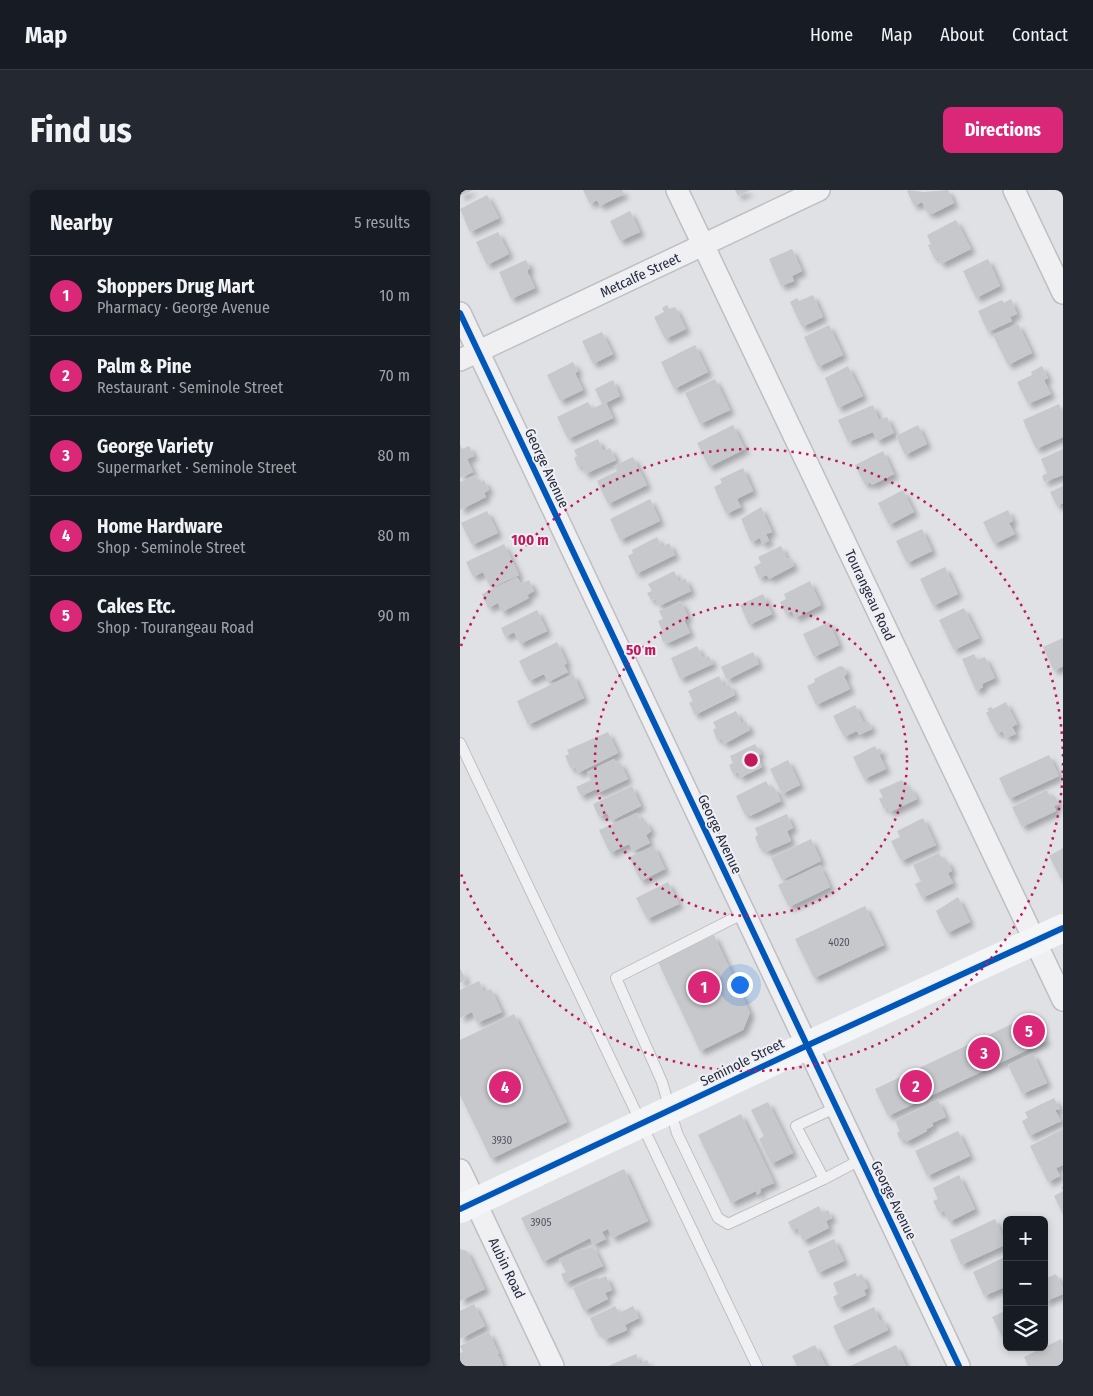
<!DOCTYPE html>
<meta charset="utf-8">
<style>
:root{--surface:#171b24;--page:#242831;--text:#f1f3f6;--muted:#9ea1a6;--line:#363941;--accent:#db2777}
body{margin:0;font-family:"Fira Sans Condensed",sans-serif;background:var(--page);color:var(--text)}
.controls{position:absolute;right:15px;bottom:15px;display:grid;overflow:hidden;border-radius:8px;box-shadow:0 2px 8px #0003}
.controls button{width:45px;height:45px;display:grid;place-items:center;padding:0;border:0;border-bottom:1px solid var(--line);background:var(--surface);color:var(--text);font:25px sans-serif}
.you{position:absolute;left:279px;top:794px;width:18px;height:18px;margin:-12px;border:4px solid #fff;border-radius:50%;background:#1a73e8;box-shadow:0 0 0 8px #1a73e833}
.badge{display:grid;place-items:center;width:32px;height:32px;border-radius:50%;background:var(--accent);color:#fff;font-size:16px;font-weight:700}
.pin{position:absolute;translate:-50% -50%;border:2px solid #fff;box-shadow:0 1px 5px #0006}
.list{margin:0;padding:0;list-style:none}
h2{display:flex;justify-content:space-between;align-items:center;height:65px;margin:0;padding:0 20px;font-size:21px}
h2 small{font-size:16px;font-weight:400;color:var(--muted)}
.list li{display:grid;grid-template-columns:32px 1fr auto;gap:15px;align-items:center;box-sizing:border-box;height:80px;padding:0 20px;border-top:1px solid var(--line)}
.list b{display:block;font-size:19px;white-space:nowrap}
.list p{margin:0;font-size:16px;white-space:nowrap;color:var(--muted)}
.list em{font-size:16px;font-style:normal;color:var(--muted)}
.icon{flex:none;width:28px;height:28px;fill:none;stroke:currentColor;stroke-width:2;stroke-linecap:round;stroke-linejoin:round}
.map{position:relative;flex:none;width:603px;height:1176px;overflow:hidden;border-radius:8px}
header{display:flex;align-items:center;gap:30px;box-sizing:border-box;height:70px;padding:0 25px;background:var(--surface);border-bottom:1px solid var(--line)}
header strong{font-size:24px}
nav{display:flex;gap:28px;margin-inline-start:auto;font-size:18px}
.intro{display:flex;align-items:center;justify-content:space-between;box-sizing:border-box;height:120px;padding:0 30px}
h1{margin:0;font-size:35px}
.button{padding:12px 22px;border-radius:8px;background:var(--accent);color:#fff;font-size:18px;font-weight:700}
main{display:flex;gap:30px;padding:0 30px}
aside{flex:1;background:var(--surface);border-radius:8px;box-shadow:0 2px 8px #0003}
.map>svg:first-child{display:block}
</style>
<header>
<strong>Map</strong>
<nav><a>Home</a><a>Map</a><a>About</a><a>Contact</a></nav>
</header>
<div class="intro"><h1>Find us</h1><a class="button">Directions</a></div>
<main>
<aside>
<h2>Nearby<small>5 results</small></h2>
<ul class="list">
<li><span class="badge">1</span><div><b>Shoppers Drug Mart</b><p>Pharmacy · George Avenue</p></div><em>10 m</em></li>
<li><span class="badge">2</span><div><b>Palm &amp; Pine</b><p>Restaurant · Seminole Street</p></div><em>70 m</em></li>
<li><span class="badge">3</span><div><b>George Variety</b><p>Supermarket · Seminole Street</p></div><em>80 m</em></li>
<li><span class="badge">4</span><div><b>Home Hardware</b><p>Shop · Seminole Street</p></div><em>80 m</em></li>
<li><span class="badge">5</span><div><b>Cakes Etc.</b><p>Shop · Tourangeau Road</p></div><em>90 m</em></li>
</ul>
</aside>
<div class="map">
<svg width="603" height="1176" viewBox="0 0 603 1176">
<defs>
<filter id="shadow"><feDropShadow dx="4.5" dy="4.5" stdDeviation="2.5" flood-color="#0004"/></filter>
</defs>
<rect width="100%" height="100%" fill="#e0e1e5"/>
<path fill="#c6c8cc" filter="url(#shadow)" d="M0 0H13L0 6Z
M123 0H162L164 4 140 16 137 10 130 14Z
M275 0H290L278 6Z
M449 0 463 2 488 0 494 13 472 24 471 22 468 24 462 12 454 16 447 1Z
M27 5 39 28 10 42 0 19Z
M170 21 180 42 160 51 150 31Z
M496 30 511 59 481 74 478 67 474 68 468 55 471 54 467 45Z
M38 42 49 64 27 75 16 52Z
M332 59 342 81 332 86 334 91 321 96 309 69Z
M528 69 540 96 516 108 503 81Z
M66 70 70 78 67 81 75 98 51 109 39 82Z
M353 105 363 127 342 137 330 112 337 108 339 111Z
M551 109 557 124 550 127 552 131 528 142 518 121 542 110 544 113Z
M207 115 209 119 215 117 226 139 205 149 194 127 204 122 202 118Z
M558 134 572 163 548 175 533 145Z
M369 135 383 165 358 177 344 147Z
M142 142 153 164 133 174 122 151Z
M235 155 248 182 214 199 201 172Z
M113 172 118 181 115 183 123 200 100 211 87 185Z
M388 176 403 206 378 218 365 188Z
M582 176 588 188 584 190 591 204 568 214 557 192 572 185 571 182Z
M255 189 270 220 240 234 225 203Z
M153 190 160 206 146 213 153 228 108 249 97 227 128 212 132 219 142 214 135 199Z
M599 214 603 224V247L576 259 563 230Z
M413 215 419 230 427 227 434 243 417 251 413 242 388 252 378 230Z
M273 235 285 259 249 277 237 253Z
M458 235 467 254 445 265 436 246Z
M138 249 143 261 150 258 156 270 125 284 122 275 118 277 114 268 117 266 114 260Z
M0 255 2 259 9 256 14 266 7 269 13 282 0 288Z
M603 259V285L584 292 582 286 587 283 581 269Z
M423 261 434 284 412 295 410 292 405 295 395 275Z
M173 267 187 295 148 314 137 291 157 281 154 276Z
M283 278 293 301 277 309 281 317 266 324 254 297 262 293 260 289Z
M15 285 19 293 24 290 29 300 24 303 26 307 0 320V292Z
M603 296V313L597 316 590 302Z
M443 300 454 322 429 335 418 313Z
M190 309 200 331 160 350 150 329Z
M301 317 312 342 306 344 309 351 302 354 300 348 291 352 281 329Z
M548 320 553 331 549 333 555 344 534 354 523 332Z
M27 321 38 343 12 355 1 333Z
M462 339 472 361 447 373 436 351Z
M197 347 202 357 209 353 215 365 176 384 168 366 173 363 172 360Z
M44 354 59 385 31 398 23 382 13 387 6 372Z
M321 356 327 369 330 368 334 376 309 389 307 385 299 388 294 377 301 373 298 367Z
M485 377 498 404 473 416 460 389Z
M214 381 219 392 225 388 231 401 199 416 195 409 191 410 187 403 192 401 188 394Z
M57 387 61 394 69 390 74 401 67 405 69 408 42 422 38 413 28 418 22 404Z
M350 391 361 415 335 428 332 421 326 424 320 412 326 409 324 404Z
M303 404 312 424 289 435 280 415Z
M221 411 228 427 224 430 230 443 208 453 207 451 203 452 200 444 203 442 198 431 203 429 199 421Z
M504 418 519 448 494 460 479 430Z
M77 420 87 441 60 454 54 442 45 447 41 438Z
M369 432 379 455 354 467 343 444Z
M603 448V476L594 481 583 457Z
M97 452 107 473 104 475 108 482 88 492 84 484 69 491 59 471Z
M237 456 243 468 249 466 253 474 220 489 211 468Z
M293 462 299 474 267 490 261 477Z
M514 464 517 470 525 467 535 488 522 494 523 497 516 501 502 469Z
M380 476 384 477 387 484 384 486 390 499 356 515 347 496 355 492 354 489Z
M113 484 124 508 68 535 57 511Z
M259 486 264 497 269 494 275 505 235 525 229 513 233 511 228 501Z
M546 512 557 534 552 537 556 544 546 548 542 541 537 544 526 523 529 521 527 519 531 517 533 519Z
M395 515 404 533 408 531 412 539 399 545 397 541 384 547 373 526Z
M276 521 282 534 286 531 290 540 264 554 261 548 257 550 253 540 256 538 253 532Z
M148 542 158 563 118 583 115 577 111 579 105 566 109 564 107 560Z
M295 554 301 564 297 566 302 577 280 588 278 582 273 584 269 575 273 573 270 566Z
M415 556 417 560 420 558 422 563 419 564 426 579 404 589 393 567Z
M589 565 599 586 549 609 539 588Z
M154 569 156 574 160 572 168 589 138 603 136 599 121 606 116 597 131 590 127 582Z
M328 570 340 595 322 604 310 579Z
M442 590 449 599 451 598 457 609 430 622 427 617 424 619 419 609 423 607 419 600Z
M306 591 310 599 314 597 321 611 290 626 289 623 285 625 276 606Z
M172 596 181 616 151 631 147 623 139 627 133 614Z
M587 600 590 607 594 605 599 614 594 616 596 621 562 637 552 617Z
M177 623 182 632 186 631 191 641 186 645 190 653 173 661 169 654 150 663 139 640Z
M327 624 333 638 327 641 331 651 306 662 303 657 300 659 295 647 298 645 295 638Z
M463 628 476 655 441 671 431 651 440 647 437 641Z
M351 649 361 671 322 690 311 668Z
M194 656 205 679 181 691 169 667Z
M603 658V688L601 689 589 666Z
M479 663 483 671 487 670 492 681 488 683 493 693 462 708 455 694 461 691 453 675Z
M360 675 370 697 329 717 318 695Z
M208 692 219 714 187 729 176 708Z
M498 707 510 732 487 743 476 721Z
M405 716 424 755 354 788 335 749Z
M254 745 290 823 283 840 240 861 198 772Z
M0 778 6 790 0 793Z
M19 791 24 802 31 799 42 822 17 833 12 822 0 828V800Z
M54 824 107 932 31 969 0 905V850Z
M573 824 586 851 428 926 415 899Z
M573 863 587 893 562 904 548 875Z
M594 908 600 919 595 920 601 931 569 946 562 931 568 928 565 922Z
M478 910 486 927 472 933 473 936 467 939V941L446 952 444 948 440 950 437 943 440 941 435 931Z
M308 912 333 963 311 974 299 949 304 946 291 920Z
M281 924 314 993 300 999 301 1002 297 1005 296 1001 271 1013 238 945Z
M603 939V975L596 978 600 986 588 992 570 956Z
M498 941 510 966 467 986 455 961Z
M164 979 188 1031 152 1048 148 1039 142 1042 146 1049 133 1055 130 1048 83 1072 61 1028Z
M499 985 515 1019 489 1032 484 1021 479 1023 473 1011 478 1009 473 998Z
M603 996V1024L594 1006 603 1001 601 997Z
M359 1016 362 1023 368 1020 372 1028 366 1031 369 1038 343 1051 337 1038 332 1040 328 1032Z
M535 1029 547 1054 501 1075 490 1050Z
M374 1049 384 1071 358 1083 348 1061Z
M133 1056 143 1076 105 1093 101 1084 106 1082 99 1069 123 1058 124 1060Z
M0 1059 7 1061 25 1099 0 1111Z
M547 1066V1096L524 1106 513 1082Z
M396 1083 397 1087 402 1084 408 1098 404 1100 406 1105 378 1118 373 1107 378 1104 373 1093Z
M596 1084 603 1098V1104L584 1112V1089Z
M146 1086 152 1100 145 1103 148 1109 124 1121 113 1098 137 1087 138 1089Z
M14 1114 25 1136 0 1149V1121Z
M155 1116 159 1123 173 1116 179 1128 165 1135 167 1140 144 1150 140 1141 137 1143 130 1128Z
M414 1117 420 1131 423 1129 428 1140 385 1161 373 1136Z
M547 1120V1156L532 1127Z
M29 1142 39 1164 37 1166H39L43 1176H0V1163L3 1162 0 1156Z
M601 1149 603 1154V1176H568L564 1167Z
M355 1155 366 1176H337L332 1166Z
M436 1155 446 1176H390Z
M176 1164 180 1174 187 1170 190 1176H148Z"/>
<g fill="none" stroke-linecap="round" stroke-linejoin="round">
<defs>
<path id="lane" d="M0 553 297 1176
M284 723 156 788 202 892 217 943 258 1028 268 1034 364 989
M375 918 336 936 364 989 400 970"/>
<path id="street" d="M217 0 603 810
M554 0 603 103
M0 123 499 1176
M0 170 359 0
M0 980 93 1176"/>
</defs>
<use href="#lane" stroke="#bebfc3" stroke-width="12"/>
<use href="#street" stroke="#bebfc3" stroke-width="24"/>
<use href="#lane" stroke="#f0f0f2" stroke-width="10"/>
<use href="#street" stroke="#f0f0f2" stroke-width="21"/>
<path stroke="#f4f5f6" stroke-width="28" d="M0 1019 346 856 603 738"/>
<defs>
<path id="cycleway" d="M0 123 499 1176
M0 1019 346 856 603 738"/>
</defs>
<use href="#cycleway" stroke="#edeff5" stroke-width="9"/>
<use href="#cycleway" stroke="#0057b8" stroke-width="6"/>
</g>
<g fill="none" stroke="#c2185b" stroke-width="2.5" stroke-dasharray="2.5 5">
<circle cx="291" cy="570" r="156"/>
<path d="M603 573A312 312 0 0 1 1 684M1 456A312 312 0 0 1 603 567"/>
</g>
<g text-anchor="middle" stroke-width="4" stroke-linejoin="round" paint-order="stroke">
<g font-size="11" fill="#515462">
<text x="379" y="756">4020</text>
<text x="42" y="954">3930</text>
<text x="81" y="1036">3905</text>
</g>
<g font-size="14" fill="#282c3d" stroke="#edeff5">
<text transform="translate(180 85) rotate(-25)" y="5">Metcalfe Street</text>
<text transform="translate(87 278) rotate(65)" y="5">George Avenue</text>
<text transform="translate(410 405) rotate(65)" y="5">Tourangeau Road</text>
<text transform="translate(260 644) rotate(65)" y="5">George Avenue</text>
<text transform="translate(282 872) rotate(-26)" y="5">Seminole Street</text>
<text transform="translate(434 1010) rotate(64)" y="5">George Avenue</text>
<text transform="translate(47 1078) rotate(64)" y="5">Aubin Road</text>
</g>
</g>
<circle cx="291" cy="570" r="8" fill="#c2185b" stroke="#edeff5" stroke-width="2.5"/>
<g font-size="15" text-anchor="middle" font-weight="bold" fill="#c2185b" stroke="#edeff5" stroke-width="4" stroke-linejoin="round" paint-order="stroke">
<text x="70" y="355">100 m</text>
<text x="181" y="465">50 m</text>
</g>
</svg>
<div class="controls">
<button>+</button>
<button>−</button>
<button><svg class="icon" aria-label="layers" viewBox="0 0 24 24"><path d="M12 4l9 5-9 5-9-5zM3 14l9 5 9-5"/></svg></button>
</div>
<div class="you"></div>
<div class="pin badge" style="left:244px;top:797px">1</div>
<div class="pin badge" style="left:456px;top:896px">2</div>
<div class="pin badge" style="left:524px;top:863px">3</div>
<div class="pin badge" style="left:45px;top:897px">4</div>
<div class="pin badge" style="left:569px;top:841px">5</div>
</div>
</main>
